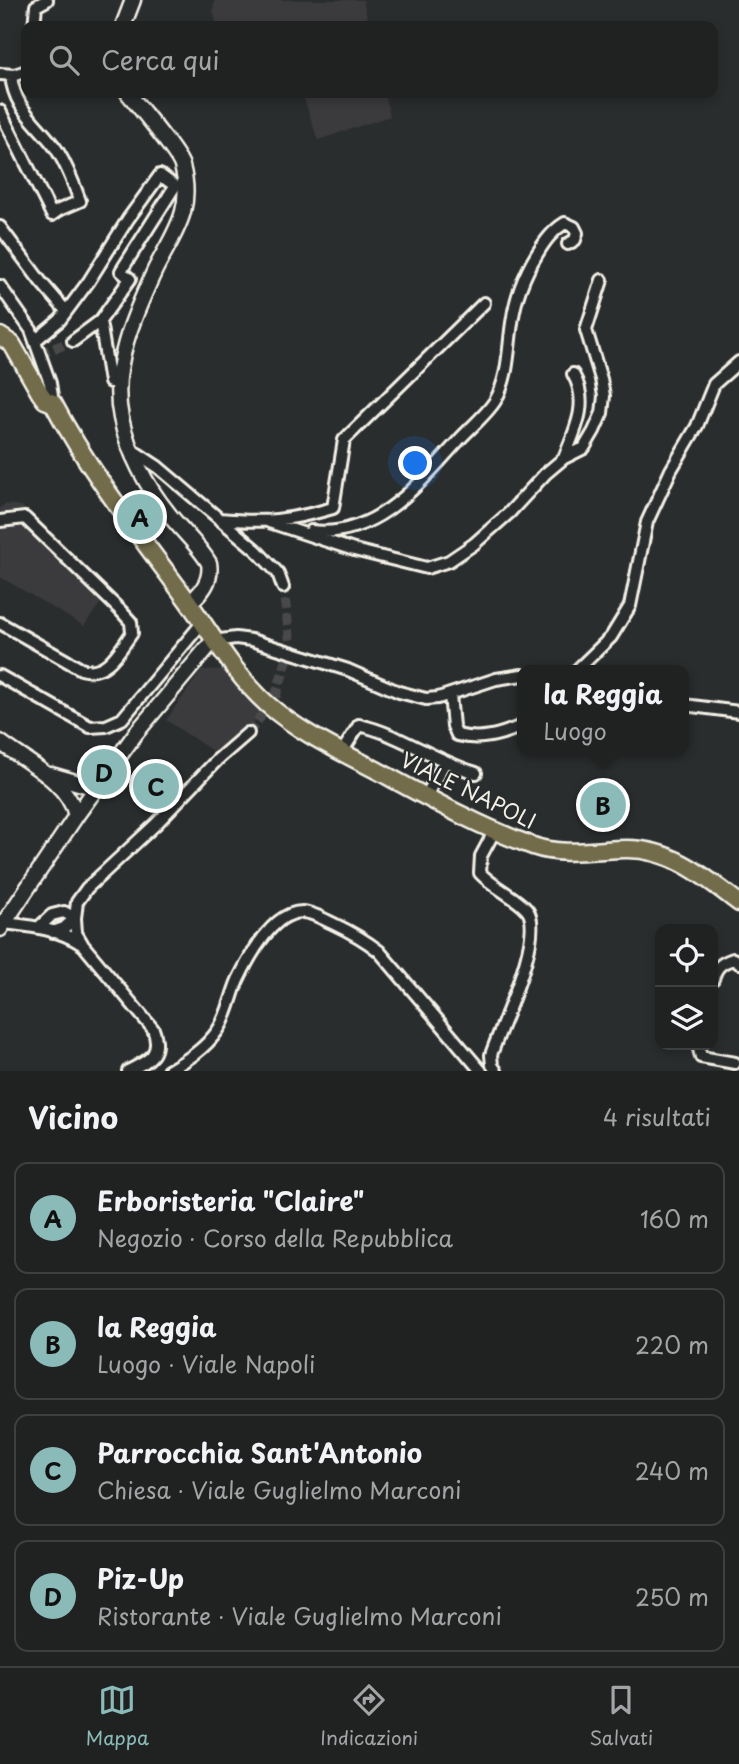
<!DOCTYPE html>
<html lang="it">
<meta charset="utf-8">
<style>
:root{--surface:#202222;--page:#282a2a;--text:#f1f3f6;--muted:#a2a4a5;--line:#3d3f40;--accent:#8bbbb9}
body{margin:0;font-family:"Playpen Sans",sans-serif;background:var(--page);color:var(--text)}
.controls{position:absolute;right:21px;bottom:21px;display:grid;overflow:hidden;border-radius:14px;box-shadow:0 4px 10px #0003}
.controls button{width:63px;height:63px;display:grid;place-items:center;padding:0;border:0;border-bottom:2px solid var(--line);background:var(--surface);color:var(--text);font:35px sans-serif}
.you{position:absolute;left:416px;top:464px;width:24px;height:24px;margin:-18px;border:5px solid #fff;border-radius:50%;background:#1a73e8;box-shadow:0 0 0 10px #1a73e833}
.badge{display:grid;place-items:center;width:46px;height:46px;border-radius:50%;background:var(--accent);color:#111;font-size:23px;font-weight:700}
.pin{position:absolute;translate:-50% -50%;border:4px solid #fff;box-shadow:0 2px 7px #0006}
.popup{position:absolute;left:517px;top:665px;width:172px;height:91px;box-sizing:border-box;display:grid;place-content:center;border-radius:14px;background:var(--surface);filter:drop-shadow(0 2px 5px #0005);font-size:23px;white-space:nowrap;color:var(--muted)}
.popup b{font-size:26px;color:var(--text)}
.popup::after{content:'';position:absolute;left:50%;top:100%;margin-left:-14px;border:14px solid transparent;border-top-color:var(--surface)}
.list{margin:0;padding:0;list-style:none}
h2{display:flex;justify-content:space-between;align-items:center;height:91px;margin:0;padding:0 28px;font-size:30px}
h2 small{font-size:23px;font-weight:400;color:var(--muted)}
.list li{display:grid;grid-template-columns:46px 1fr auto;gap:21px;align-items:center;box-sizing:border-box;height:112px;margin:0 14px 14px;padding:0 14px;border:2px solid var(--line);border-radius:14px}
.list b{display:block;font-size:26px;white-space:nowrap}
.list p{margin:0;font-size:23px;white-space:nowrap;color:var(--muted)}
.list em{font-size:23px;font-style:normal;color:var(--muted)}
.icon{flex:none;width:38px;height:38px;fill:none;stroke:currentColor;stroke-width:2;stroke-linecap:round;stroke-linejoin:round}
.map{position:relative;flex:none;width:739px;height:1071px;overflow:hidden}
.search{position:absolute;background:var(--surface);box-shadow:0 4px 10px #0003;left:21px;right:21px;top:21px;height:77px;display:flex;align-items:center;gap:18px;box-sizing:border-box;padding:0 24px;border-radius:14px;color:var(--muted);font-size:26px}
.sheet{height:595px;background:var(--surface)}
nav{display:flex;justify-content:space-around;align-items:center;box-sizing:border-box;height:98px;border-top:2px solid var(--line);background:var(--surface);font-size:19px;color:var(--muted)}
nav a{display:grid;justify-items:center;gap:4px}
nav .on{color:var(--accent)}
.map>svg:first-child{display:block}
</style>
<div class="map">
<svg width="739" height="1071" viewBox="0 0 739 1071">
<rect width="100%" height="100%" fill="#2a2d2e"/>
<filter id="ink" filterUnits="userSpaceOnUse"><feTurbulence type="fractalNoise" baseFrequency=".0143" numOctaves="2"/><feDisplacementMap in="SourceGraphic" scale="14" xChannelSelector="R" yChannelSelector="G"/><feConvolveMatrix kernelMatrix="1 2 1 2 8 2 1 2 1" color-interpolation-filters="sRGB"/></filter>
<g filter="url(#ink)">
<path fill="#3b3a3e" d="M215 0H363L369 26H217L213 9Z
M302 93H384L390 116 318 140Z
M7 504 22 506 107 594 84 626 0 577V507Z
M231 669 266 709 243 734 217 754 166 720 202 670Z"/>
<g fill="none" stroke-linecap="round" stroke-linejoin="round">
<path stroke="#484a4a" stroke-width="10" stroke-dasharray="10 5" stroke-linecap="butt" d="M40 354 73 341
M248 733 275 698 291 647 283 587"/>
<defs>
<path id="street" d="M34 26 36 6 47 0
M0 74 15 75 26 71
M0 111 52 215 59 210 80 201C74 184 67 166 57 150 38 123 14 110 11 75
M0 227 41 282 66 311
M0 286 31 330 50 383 53 403
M35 341 60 320 89 281 128 219 160 175 175 186 121 271 130 279 100 321 110 382 118 383
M73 341 100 321
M132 450 158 467 256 550 278 573 283 587
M564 458C575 430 590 403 573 374
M219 519C266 523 288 521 333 508L344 440 484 303
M0 521 25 518 121 611 131 622 132 633C119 651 106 677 81 669L0 623
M269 522 354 550 427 568 449 561 474 544 509 513 545 474 564 458 584 448 594 431 602 413 604 396 601 379 586 330 602 280
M311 531C376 539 420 483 459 440 470 428 486 415 495 401 509 377 508 349 512 323 515 299 524 275 537 254 545 241 552 231 565 223L574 227 577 233 575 240 568 244
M213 641 236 638 251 640 348 670 399 692 426 699 438 698 496 679 522 675
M577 670 611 637 630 606 647 522 671 470 697 426 714 384 739 362
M0 676 90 727 106 726 122 719 202 623
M450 695 453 726 457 735C481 741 500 735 522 726
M684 705 739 712
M342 752 359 725C400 734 435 761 476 773
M426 796 445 762
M495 830 481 856 480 873C494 888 516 897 527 910 546 933 500 1027 491 1055L492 1065 496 1071
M4 923C31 926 61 929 83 945L153 1029C163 1055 148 1061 128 1071
M38 928 52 915 64 912 75 918 76 933 82 943
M53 932 64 928 75 918 77 902 87 888 156 824 217 760 248 733
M713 979C716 967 721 963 733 959L739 963
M698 1045 701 1057 735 1063
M168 1071C187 1060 205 1049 218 1030 228 1016 231 996 238 980 249 957 273 912 302 912 312 912 323 919 332 923 349 931 364 939 379 951L481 1071"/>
<path id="secondary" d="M123 26 133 0
M128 93C138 106 179 154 182 166 194 211 174 232 155 270 134 315 110 368 121 418 128 452 147 487 168 513 181 530 198 544 209 563 212 580 202 593 189 603
M0 742C26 762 69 782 76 816
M51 775 96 788
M0 929 76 816 136 733 213 641"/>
<path id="primary" d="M0 336 12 344 40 393 45 400 53 403C90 473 140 536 187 600 213 636 234 674 267 704 300 733 342 752 380 772 430 799 480 827 533 846 564 857 596 849 627 849 673 849 705 877 739 903"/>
</defs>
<use href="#street" stroke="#f4f1e8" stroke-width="16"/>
<use href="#secondary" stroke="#f4f1e8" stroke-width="19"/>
<use href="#primary" stroke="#f4f1e8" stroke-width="21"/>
<use href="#street" stroke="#2a2d2e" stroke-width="10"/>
<use href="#secondary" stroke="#2a2d2e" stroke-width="14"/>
<use href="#primary" stroke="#726c4b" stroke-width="16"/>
</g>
</g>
<g text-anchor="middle" stroke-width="5" stroke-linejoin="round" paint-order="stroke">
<g font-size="21" fill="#f4f1e8" stroke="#2a2d2e">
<text transform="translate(468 791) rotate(26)" y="7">VIALE NAPOLI</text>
</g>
</g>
</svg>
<div class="controls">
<button><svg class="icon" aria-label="locate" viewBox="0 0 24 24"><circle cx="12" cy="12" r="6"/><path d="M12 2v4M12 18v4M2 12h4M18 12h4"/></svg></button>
<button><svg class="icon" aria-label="layers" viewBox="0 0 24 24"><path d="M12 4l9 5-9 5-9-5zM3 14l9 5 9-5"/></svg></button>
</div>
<div class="you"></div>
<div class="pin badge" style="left:140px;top:517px">A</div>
<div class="pin badge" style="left:603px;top:805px">B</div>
<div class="popup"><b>la Reggia</b>Luogo</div>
<div class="pin badge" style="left:156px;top:786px">C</div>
<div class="pin badge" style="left:104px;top:772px">D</div>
<div class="search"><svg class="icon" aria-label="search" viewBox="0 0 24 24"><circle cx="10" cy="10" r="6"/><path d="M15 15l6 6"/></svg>Cerca qui</div>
</div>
<section class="sheet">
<h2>Vicino<small>4 risultati</small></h2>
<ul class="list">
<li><span class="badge">A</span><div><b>Erboristeria &quot;Claire&quot;</b><p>Negozio · Corso della Repubblica</p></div><em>160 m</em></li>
<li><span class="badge">B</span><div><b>la Reggia</b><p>Luogo · Viale Napoli</p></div><em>220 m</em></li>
<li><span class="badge">C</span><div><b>Parrocchia Sant'Antonio</b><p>Chiesa · Viale Guglielmo Marconi</p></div><em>240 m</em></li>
<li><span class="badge">D</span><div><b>Piz-Up</b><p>Ristorante · Viale Guglielmo Marconi</p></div><em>250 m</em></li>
</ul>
</section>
<nav>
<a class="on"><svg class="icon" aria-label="map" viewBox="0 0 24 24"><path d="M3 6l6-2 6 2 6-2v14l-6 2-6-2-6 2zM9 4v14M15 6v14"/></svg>Mappa</a>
<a><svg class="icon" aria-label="directions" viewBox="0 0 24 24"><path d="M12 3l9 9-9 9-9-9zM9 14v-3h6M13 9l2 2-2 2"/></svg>Indicazioni</a>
<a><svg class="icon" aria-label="saved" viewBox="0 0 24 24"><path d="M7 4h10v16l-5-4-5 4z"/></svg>Salvati</a>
</nav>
